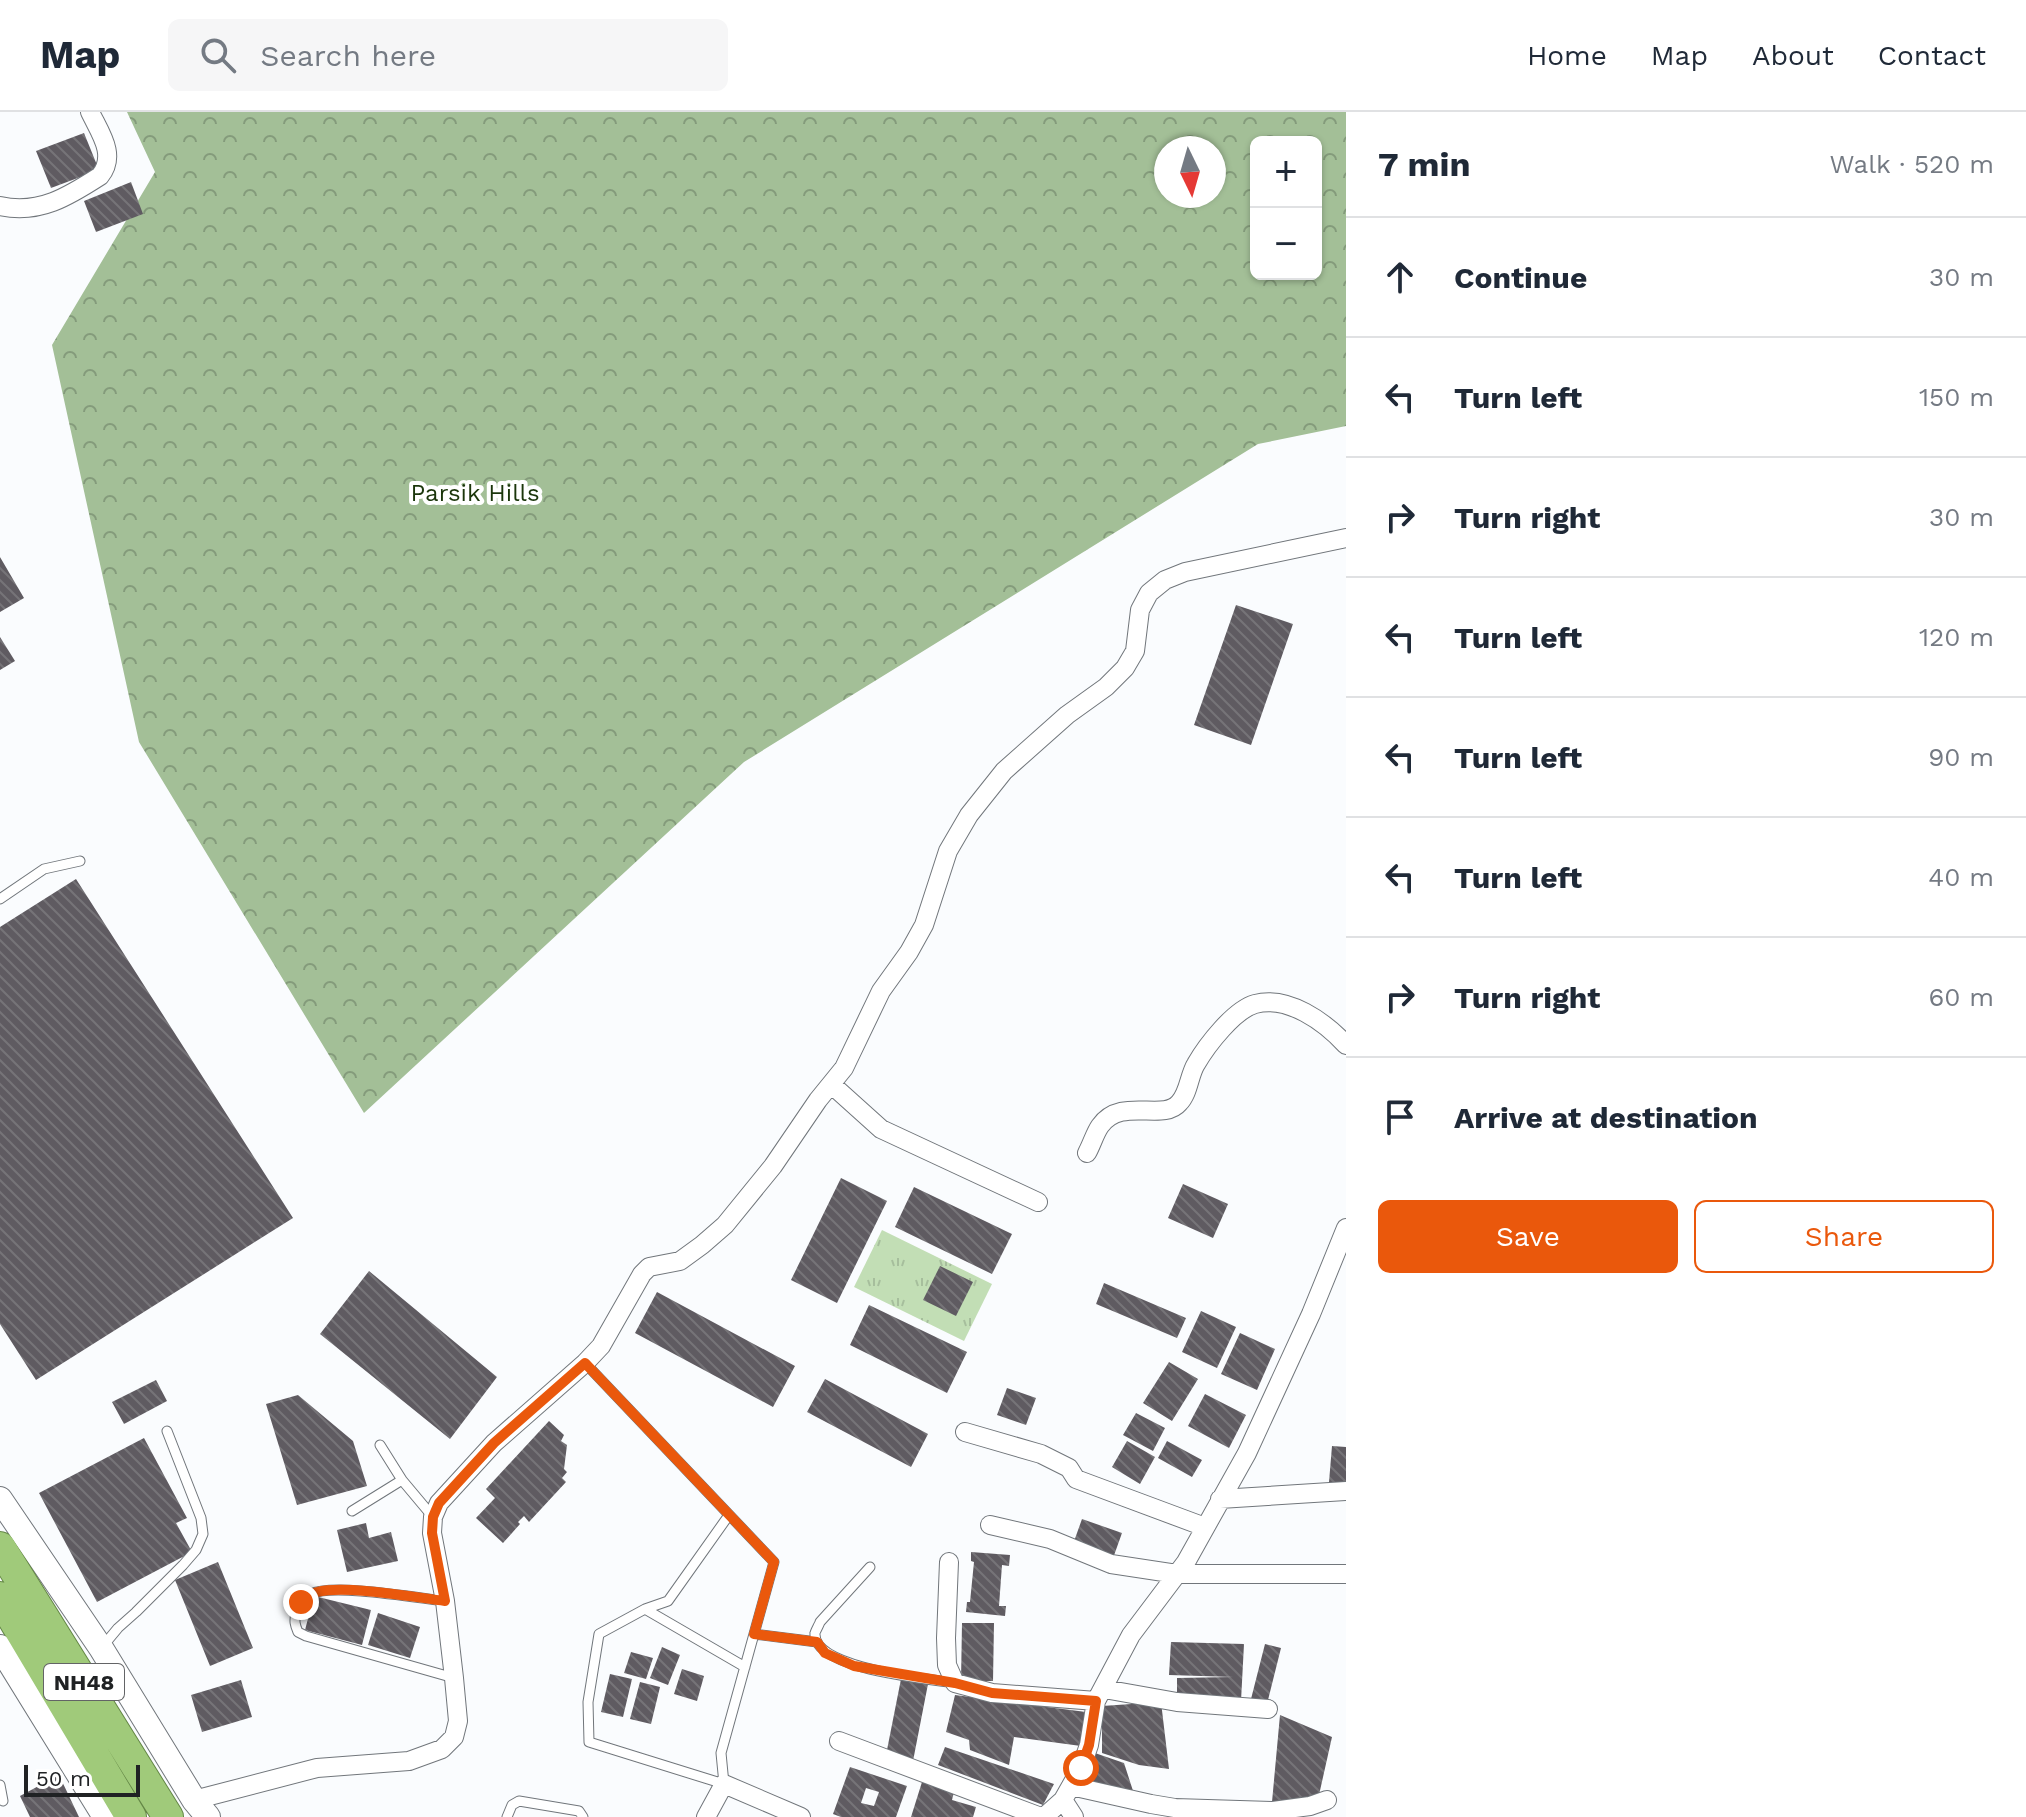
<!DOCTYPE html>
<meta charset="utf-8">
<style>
:root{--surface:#fff;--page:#f6f6f7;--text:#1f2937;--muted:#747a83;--line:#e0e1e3;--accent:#ea580c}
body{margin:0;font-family:"Work Sans",sans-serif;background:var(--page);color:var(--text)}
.controls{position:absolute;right:24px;top:24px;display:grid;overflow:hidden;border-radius:12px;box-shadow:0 2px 6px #0004}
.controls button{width:72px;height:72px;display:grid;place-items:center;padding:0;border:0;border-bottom:2px solid var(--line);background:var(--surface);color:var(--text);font:40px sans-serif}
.compass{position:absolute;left:1154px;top:24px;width:72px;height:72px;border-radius:50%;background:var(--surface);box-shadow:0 2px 6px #0004;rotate:175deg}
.scale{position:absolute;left:24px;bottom:20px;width:116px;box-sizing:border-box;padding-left:8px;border:4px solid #202224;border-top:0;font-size:22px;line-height:28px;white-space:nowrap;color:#202224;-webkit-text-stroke:6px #fff;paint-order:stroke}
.stop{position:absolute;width:24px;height:24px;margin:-18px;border:6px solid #ea580c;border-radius:50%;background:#fff}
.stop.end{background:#ea580c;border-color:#fff;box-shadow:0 2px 8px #0008}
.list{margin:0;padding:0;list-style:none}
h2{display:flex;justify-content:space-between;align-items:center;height:104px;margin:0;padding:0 32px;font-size:34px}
h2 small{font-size:26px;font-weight:400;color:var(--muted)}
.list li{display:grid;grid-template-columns:52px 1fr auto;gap:24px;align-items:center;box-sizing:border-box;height:120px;padding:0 32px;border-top:2px solid var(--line)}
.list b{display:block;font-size:30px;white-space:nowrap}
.list em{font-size:26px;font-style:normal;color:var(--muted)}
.actions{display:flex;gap:16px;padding:24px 32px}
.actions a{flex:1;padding:18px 0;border:2px solid var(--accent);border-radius:12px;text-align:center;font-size:28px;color:var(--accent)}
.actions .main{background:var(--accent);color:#fff}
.icon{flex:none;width:44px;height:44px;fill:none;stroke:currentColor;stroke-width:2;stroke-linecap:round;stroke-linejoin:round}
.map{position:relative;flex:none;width:1346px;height:1705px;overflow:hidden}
header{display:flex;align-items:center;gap:48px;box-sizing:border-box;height:112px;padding:0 40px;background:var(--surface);border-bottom:2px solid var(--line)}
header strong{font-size:38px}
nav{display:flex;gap:44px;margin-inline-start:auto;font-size:28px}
.search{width:560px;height:72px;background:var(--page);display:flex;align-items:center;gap:20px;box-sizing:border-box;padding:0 28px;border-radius:12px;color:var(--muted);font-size:30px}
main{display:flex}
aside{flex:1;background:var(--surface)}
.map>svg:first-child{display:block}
</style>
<header>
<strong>Map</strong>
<div class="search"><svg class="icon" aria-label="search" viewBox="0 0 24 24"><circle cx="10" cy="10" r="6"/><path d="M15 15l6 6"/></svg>Search here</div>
<nav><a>Home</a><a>Map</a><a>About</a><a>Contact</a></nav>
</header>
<main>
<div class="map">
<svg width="1346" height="1705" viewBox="0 0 1346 1705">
<defs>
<pattern id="forest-crowns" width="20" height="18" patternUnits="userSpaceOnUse" patternTransform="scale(2)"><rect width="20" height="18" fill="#a3bf97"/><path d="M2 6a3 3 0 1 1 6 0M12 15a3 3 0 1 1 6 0" fill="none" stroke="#849b7b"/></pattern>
<pattern id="park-tufts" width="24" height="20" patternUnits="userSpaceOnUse" patternTransform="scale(2)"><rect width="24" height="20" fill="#c2deb5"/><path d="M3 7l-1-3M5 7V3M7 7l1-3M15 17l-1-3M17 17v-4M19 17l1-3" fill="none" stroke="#a6be9c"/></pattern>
<pattern id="building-back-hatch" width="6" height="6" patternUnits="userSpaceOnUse" patternTransform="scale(2)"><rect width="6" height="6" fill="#5f5b61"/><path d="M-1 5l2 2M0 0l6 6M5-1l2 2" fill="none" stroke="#767478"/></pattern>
</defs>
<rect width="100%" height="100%" fill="#fafcfe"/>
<path fill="url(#forest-crowns)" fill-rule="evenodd" d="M127 0H1346V314L1258 332 744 650 364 1001 139 630 52 233 155 60ZM1256 30H1316V162H1256ZM1166 36H1214V84H1166Z"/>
<path fill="url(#park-tufts)" d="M882 1118 992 1172 964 1229 854 1175Z"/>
<path fill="url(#building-back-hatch)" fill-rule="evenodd" d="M84 21 99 58 51 76 36 39Z
M131 70 143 102 96 120 84 89Z
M0 445 24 486 0 500Z
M1236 493 1293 512 1251 633 1194 613Z
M0 525 15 549 0 558Z
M76 767 293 1106 36 1268 0 1212V815Z
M841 1066 887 1089 837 1191 791 1168Z
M1183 1072 1228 1092 1213 1126 1168 1106Z
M914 1075 1012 1122 992 1162 895 1115Z
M940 1154 973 1170 956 1204 923 1188Z
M369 1159 497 1265 450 1327 320 1222Z
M1104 1171 1186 1206 1177 1226 1096 1192Z
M657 1180 795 1254 773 1295 635 1221Z
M869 1193 967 1240 947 1281 850 1233Z
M1201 1199 1236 1215 1217 1256 1182 1240Z
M1240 1221 1275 1237 1257 1278 1221 1262Z
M1169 1250 1198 1267 1172 1309 1143 1291Z
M825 1267 928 1322 911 1355 807 1300Z
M156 1268 167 1289 124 1312 112 1290Z
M1007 1276 1036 1286 1026 1313 997 1303Z
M1205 1282 1246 1303 1229 1336 1188 1314Z
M298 1283 353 1329 367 1374 297 1393 266 1292Z
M1136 1301 1165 1316 1153 1339 1123 1323Z
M549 1309 564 1323 561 1329 567 1333 564 1357 567 1360 562 1366 566 1370 529 1410 524 1404 518 1410 520 1412 503 1431 476 1406 495 1386 486 1377Z
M144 1326 187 1406 176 1411 192 1440 97 1490 39 1381Z
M1127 1329 1155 1345 1140 1372 1112 1355Z
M1167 1329 1202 1348 1192 1365 1158 1346Z
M1332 1334 1346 1335V1371L1329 1370Z
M1082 1407 1122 1421 1112 1449 1072 1435Z
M366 1411 369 1426 391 1420 398 1449 347 1460 337 1418Z
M971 1440 1010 1443 1009 1454 1002 1453 999 1494H1006L1005 1504 966 1500 967 1490H970L974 1450 971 1449Z
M218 1450 253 1536 210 1554 175 1468Z
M314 1484 371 1498 362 1533 305 1518Z
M378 1501 420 1515 410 1546 368 1533Z
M962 1511H994L993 1569H961Z
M1171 1530 1244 1532 1241 1589H1177V1566L1233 1565 1169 1563Z
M1265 1532 1281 1536 1267 1592 1251 1587Z
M662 1535 680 1543 668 1573 650 1566Z
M631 1540 653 1546 646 1567 624 1561Z
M682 1557 704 1564 697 1589 674 1582Z
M610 1562 632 1567 623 1605 601 1600Z
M901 1567 928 1572 913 1649 886 1643Z
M241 1568 252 1605 202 1620 191 1583Z
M640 1570 660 1575 651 1612 630 1607Z
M955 1583 1086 1600 1081 1634 1014 1625 1009 1653 970 1638 969 1628 946 1620Z
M1161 1590 1169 1657 1139 1653 1102 1641V1594Z
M1280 1603 1332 1625 1319 1683 1293 1690H1272Z
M945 1635 1054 1672 1043 1693 938 1653Z
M1092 1640 1124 1651 1135 1685 1087 1675Z
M850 1655 907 1674 896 1705H841L833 1702ZM866 1676 879 1680 874 1694 861 1691Z
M59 1663 79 1705H30L20 1684Z
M922 1670 954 1680 952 1688 976 1695 973 1705H911Z"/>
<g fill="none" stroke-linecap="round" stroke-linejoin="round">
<defs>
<path id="service" d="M0 787 44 757 80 749
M585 1251 774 1450 721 1641 724 1672 589 1630 588 1590 599 1522 645 1497 668 1489 729 1403
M380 1333 402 1368 433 1405
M352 1399 402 1368
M870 1455 820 1510C820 1511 815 1520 815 1521 812 1557 929 1567 955 1571
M445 1489C418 1486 332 1471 311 1482 303 1486 298 1493 296 1502 294 1509 295 1513 298 1520L306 1524 454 1566
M645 1497 745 1555
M754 1522 817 1530
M103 1534 118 1516 136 1500 183 1453 196 1438 203 1422 201 1406 167 1319
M0 1673 3 1689
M507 1705 512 1693 519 1689 579 1699 583 1705"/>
<path id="minor" d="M0 94C39 103 69 84 100 64 117 43 100 21 90 0
M831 972 881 1017 1038 1090
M1087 1041C1092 1032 1095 1021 1100 1014 1121 984 1163 1010 1179 991 1189 981 1189 963 1196 952 1207 933 1234 898 1255 892 1288 883 1325 910 1346 933
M965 1320 1041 1342 1069 1356 1076 1367 1205 1415
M1220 1387 1346 1379
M990 1413 1050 1427 1111 1452 1177 1462H1346
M949 1450 946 1526 947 1553 955 1571 992 1581 1096 1589
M1104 1577 1177 1590 1268 1597
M839 1629 1041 1705
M1071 1674 1151 1692 1175 1696 1273 1699 1310 1694 1327 1688
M194 1688 317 1656 409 1649 442 1637 454 1625 458 1609 454 1566 445 1489 432 1421 433 1405 439 1391 494 1331 585 1251 601 1234 642 1162 649 1155 680 1149 702 1133 725 1113 773 1054 818 988 844 956 881 879 909 840 924 813 948 739 969 703 1004 659 1067 603 1106 575 1125 556 1135 539 1140 498 1149 481 1165 468 1185 460 1346 426
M1063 1688 1074 1705
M706 1705 724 1672 801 1705
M1044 1705 1063 1688 1081 1656 1089 1633 1096 1589 1131 1523 1186 1450 1247 1341 1311 1202 1346 1116"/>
<path id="secondary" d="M0 1387 101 1536 194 1688 208 1705
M0 1535 105 1705"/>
<path id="trunk" d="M0 1435 168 1705
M0 1485 131 1705"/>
</defs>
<use href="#service" stroke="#71767b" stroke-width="11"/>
<use href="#minor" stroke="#71767b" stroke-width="20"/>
<use href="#secondary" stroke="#71767b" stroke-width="26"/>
<use href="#trunk" stroke="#648746" stroke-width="32"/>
<use href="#service" stroke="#fff" stroke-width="9"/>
<use href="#minor" stroke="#fff" stroke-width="18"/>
<use href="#secondary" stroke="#fff" stroke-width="24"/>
<use href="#trunk" stroke="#a0ca7a" stroke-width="30"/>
</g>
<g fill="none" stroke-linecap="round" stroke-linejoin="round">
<path stroke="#ea580c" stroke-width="10" d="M301 1490C306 1485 310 1482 317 1480 347 1473 412 1485 445 1489L432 1421 433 1405 439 1391 494 1331 585 1251 774 1450 754 1522 817 1530 825 1541 854 1554 955 1571 992 1581 1096 1589 1089 1633 1081 1656"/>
</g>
<g text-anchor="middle" stroke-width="8" stroke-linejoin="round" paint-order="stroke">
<rect fill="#fff" stroke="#636466" stroke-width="2" x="44" y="1552" width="80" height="36" rx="6"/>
<g font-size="22" font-weight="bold" fill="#202224">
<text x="84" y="1578">NH48</text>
</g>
<g font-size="24" fill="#1b360b" stroke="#fff">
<text x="475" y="389">Parsik Hills</text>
</g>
</g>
</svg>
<div class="controls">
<button>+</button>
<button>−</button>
</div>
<svg class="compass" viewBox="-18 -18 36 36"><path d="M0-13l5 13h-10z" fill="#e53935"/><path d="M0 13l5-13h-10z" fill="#747a83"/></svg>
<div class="scale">50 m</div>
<div class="stop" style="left:1081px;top:1656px"></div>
<div class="stop end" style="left:301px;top:1490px"></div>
</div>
<aside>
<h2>7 min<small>Walk · 520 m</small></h2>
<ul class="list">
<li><svg class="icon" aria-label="ahead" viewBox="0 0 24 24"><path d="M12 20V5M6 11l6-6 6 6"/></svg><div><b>Continue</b></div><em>30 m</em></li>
<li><svg class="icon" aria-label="left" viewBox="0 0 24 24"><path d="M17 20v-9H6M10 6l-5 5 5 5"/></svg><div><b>Turn left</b></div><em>150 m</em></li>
<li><svg class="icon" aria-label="right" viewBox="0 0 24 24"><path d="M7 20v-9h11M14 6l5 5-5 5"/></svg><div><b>Turn right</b></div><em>30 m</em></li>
<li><svg class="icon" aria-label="left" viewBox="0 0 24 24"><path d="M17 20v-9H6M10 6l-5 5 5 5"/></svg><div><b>Turn left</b></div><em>120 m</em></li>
<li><svg class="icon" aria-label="left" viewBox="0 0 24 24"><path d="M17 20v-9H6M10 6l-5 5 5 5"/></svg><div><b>Turn left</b></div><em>90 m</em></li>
<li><svg class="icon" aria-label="left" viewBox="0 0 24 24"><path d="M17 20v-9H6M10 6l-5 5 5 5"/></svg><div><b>Turn left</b></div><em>40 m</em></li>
<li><svg class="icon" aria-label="right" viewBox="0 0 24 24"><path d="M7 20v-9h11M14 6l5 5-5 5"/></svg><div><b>Turn right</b></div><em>60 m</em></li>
<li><svg class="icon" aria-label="arrive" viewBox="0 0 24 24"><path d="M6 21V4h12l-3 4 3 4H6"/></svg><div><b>Arrive at destination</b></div></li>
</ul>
<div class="actions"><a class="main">Save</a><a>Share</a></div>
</aside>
</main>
